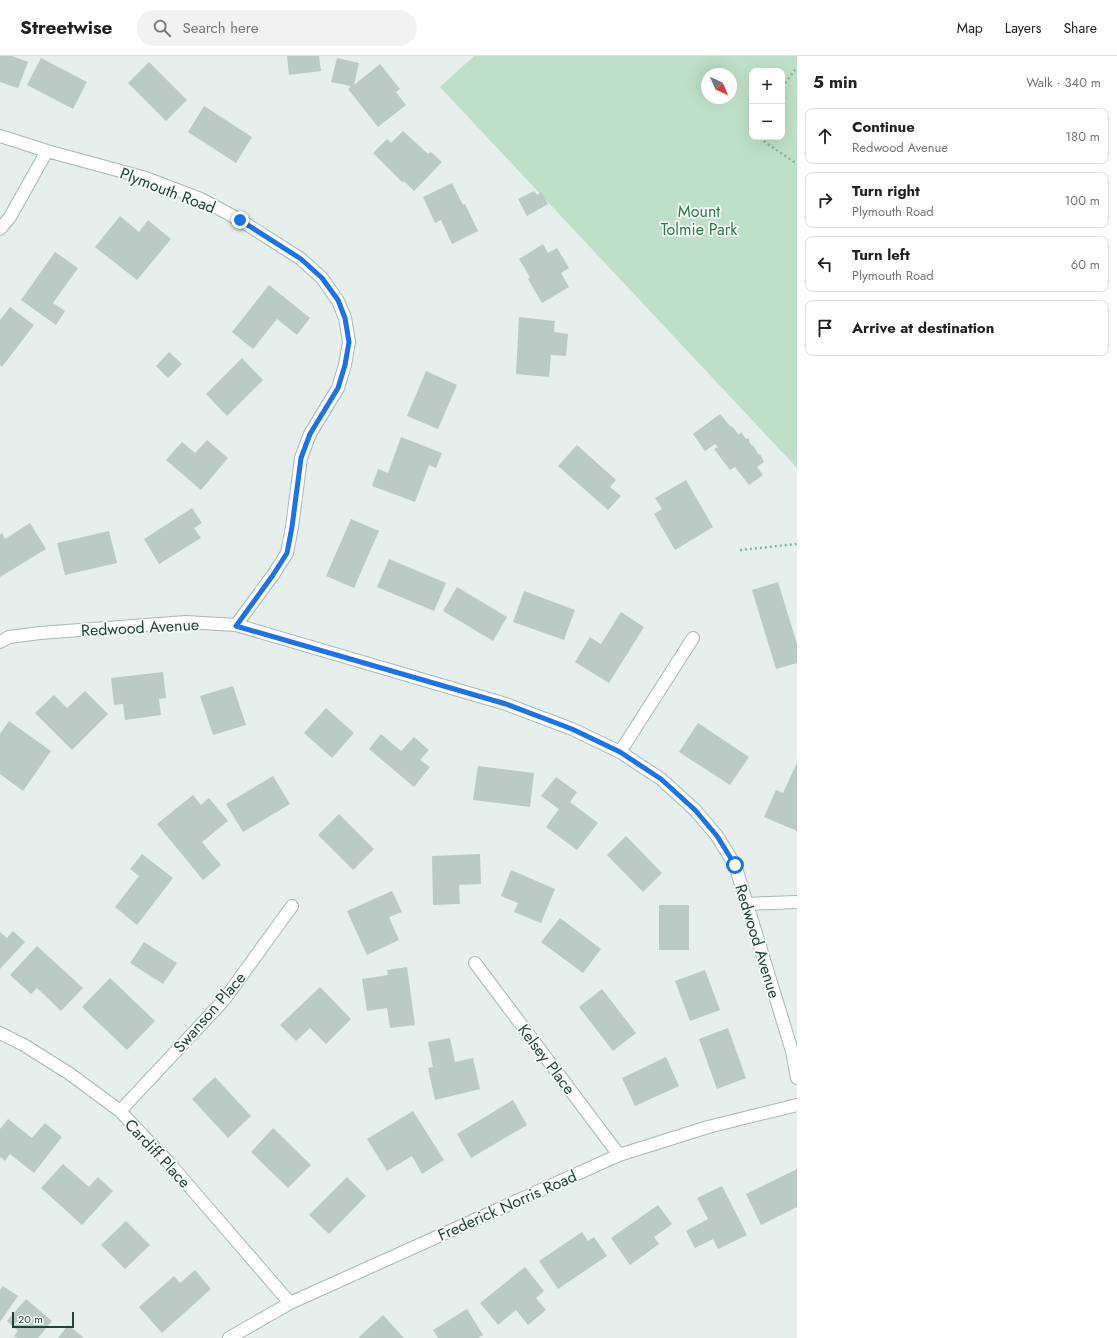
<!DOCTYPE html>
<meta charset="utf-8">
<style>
:root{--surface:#fff;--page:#f2f2f2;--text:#202124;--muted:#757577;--line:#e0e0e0}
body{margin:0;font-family:Jost,sans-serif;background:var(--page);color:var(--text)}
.controls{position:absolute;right:12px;top:12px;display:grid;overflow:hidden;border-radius:8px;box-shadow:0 4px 16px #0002}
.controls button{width:36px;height:36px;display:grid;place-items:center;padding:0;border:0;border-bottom:1px solid var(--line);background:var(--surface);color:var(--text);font:20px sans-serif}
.compass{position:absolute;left:701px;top:12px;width:36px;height:36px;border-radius:50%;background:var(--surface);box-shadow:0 4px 16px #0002;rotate:135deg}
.scale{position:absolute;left:12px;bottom:10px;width:62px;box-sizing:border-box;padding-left:4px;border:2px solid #24423a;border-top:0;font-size:11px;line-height:14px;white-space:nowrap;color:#24423a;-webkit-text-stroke:3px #f7fbf9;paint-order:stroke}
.stop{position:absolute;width:12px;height:12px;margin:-9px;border:3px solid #1a73e8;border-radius:50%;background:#fff}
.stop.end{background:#1a73e8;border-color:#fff;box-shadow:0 1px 4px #0008}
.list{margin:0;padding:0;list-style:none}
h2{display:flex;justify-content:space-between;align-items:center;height:52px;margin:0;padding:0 16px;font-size:17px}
h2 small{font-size:13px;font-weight:400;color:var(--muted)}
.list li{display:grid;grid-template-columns:26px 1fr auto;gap:12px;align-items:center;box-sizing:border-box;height:56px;margin:0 8px 8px;padding:0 8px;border:1px solid var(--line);border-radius:8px}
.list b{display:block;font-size:15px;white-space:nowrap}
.list p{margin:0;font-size:13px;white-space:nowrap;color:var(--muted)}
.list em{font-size:13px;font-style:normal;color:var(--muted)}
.icon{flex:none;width:22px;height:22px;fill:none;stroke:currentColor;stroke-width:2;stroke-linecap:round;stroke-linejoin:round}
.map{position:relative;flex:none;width:797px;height:1282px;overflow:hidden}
header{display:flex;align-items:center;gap:24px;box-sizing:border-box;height:56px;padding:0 20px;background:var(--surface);border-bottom:1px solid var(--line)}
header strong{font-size:19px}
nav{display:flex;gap:22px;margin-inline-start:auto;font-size:14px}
.search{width:280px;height:36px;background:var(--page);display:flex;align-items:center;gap:10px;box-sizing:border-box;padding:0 14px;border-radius:22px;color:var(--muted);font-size:15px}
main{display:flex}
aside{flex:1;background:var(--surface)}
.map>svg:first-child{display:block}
</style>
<header>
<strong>Streetwise</strong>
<div class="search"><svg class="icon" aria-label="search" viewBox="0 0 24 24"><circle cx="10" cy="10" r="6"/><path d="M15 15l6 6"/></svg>Search here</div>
<nav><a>Map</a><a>Layers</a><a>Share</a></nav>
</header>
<main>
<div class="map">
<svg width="797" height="1282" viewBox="0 0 797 1282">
<rect width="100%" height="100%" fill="#e6efeb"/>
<path fill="#bfe0c8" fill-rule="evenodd" d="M474 0H797V412L440 31ZM752 15H782V81H752ZM707 18H731V42H707Z"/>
<path fill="#bbcac4" d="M0 0H12L28 6 18 32 0 26Z
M287 0H319L321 15 289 19Z
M41 2 87 26 73 53 27 29Z
M337 2 359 7 354 29 380 8 400 33 396 36 406 49 378 71 348 33 351 30 331 26Z
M149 6 187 44 166 65 128 27Z
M204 50 252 81 236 107 188 76Z
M403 75 428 98 431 96 442 106 414 135 404 125 403 127 373 97 387 83 391 87Z
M452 127 463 149 465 148 478 175 452 188 441 164 435 167 423 141Z
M534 135 537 139 541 136 548 148 527 160 518 143Z
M120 160 139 176 148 164 171 183 137 224 95 191Z
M543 188 548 197 557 192 569 212 561 217 569 231 542 247 528 223 530 221 519 203Z
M55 196 78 212 53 247 65 255 56 269 21 244Z
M269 229 310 262 297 279 277 263 253 293 232 276Z
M10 251 34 269 2 311 0 309V264Z
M519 261 555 265 554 276 568 278 566 300 551 299 549 321 516 318Z
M169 296 182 308 168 322 156 310Z
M242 302 263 324 227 360 206 338Z
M426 315 457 329 438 373 407 360Z
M720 358 731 371 732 370 739 379 741 376 746 383 748 382 750 385H749L752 390 753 389 759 399 760 398 764 406 757 411 763 419 749 429 735 411 730 414 714 393 718 391 715 388 705 395 693 378Z
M401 381 442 397 436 412 429 409 415 446 372 430 378 413 388 417Z
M207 384 228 402 201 434 166 404 182 386 195 397Z
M577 389 616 424 610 431 621 440 608 454 558 410Z
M686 424 713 471 675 494 654 458 662 453 655 442Z
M192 452 202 467 194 472 201 482 159 508 144 483Z
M351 463 379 475 354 532 326 520Z
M30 467 46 493 0 521V478L2 477 5 483Z
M109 475 117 507 65 519 57 487Z
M389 503 446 527 434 555 377 531Z
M778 526 797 588V607L776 613 752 534Z
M457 531 507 561 493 585 443 555Z
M524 535 575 554 564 584 513 566Z
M621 556 644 571 609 627 575 606 590 581 601 588Z
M163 616 166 642 159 643 161 659 125 664 123 648 114 649 111 622Z
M233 630 246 669 213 679 200 640Z
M85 635 108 658 72 694 35 657 54 639 67 652Z
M326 652 354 677 332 702 304 677Z
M9 665 51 695 23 735 0 718V678Z
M698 667 749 701 730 729 679 696Z
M381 678 401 695 414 681 429 694 420 704 430 711 414 731 369 693Z
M797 707V775L764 761 776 734 783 737Z
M478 710 534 717 530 751 473 744Z
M273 720 290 748 243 776 226 748Z
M556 721 577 736 570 746 598 767 577 794 546 771 559 753 541 740Z
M193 739 201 749 209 742 228 765 202 786 221 809 203 824 157 768Z
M339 758 374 793 353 814 318 779Z
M626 780 662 817 643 836 607 799Z
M142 798 173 822 137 869 115 851 139 820 130 813Z
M480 798 481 828 459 829 460 848 433 849 432 800Z
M511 814 555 833 541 867 514 856 518 847 501 840Z
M392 835 402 856 389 861 399 884 367 899 347 855Z
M659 849H689V894H659Z
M560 862 601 893 583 917 541 886Z
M13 875 25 886 0 913V876L7 882Z
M144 886 177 907 163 928 130 907Z
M37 890 83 932 61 955 37 932 31 938 10 919Z
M407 911 415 969 390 972 387 952 367 955 362 923 388 919 387 914Z
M705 914 720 954 690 965 675 925Z
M110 922 155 965 127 994 82 951Z
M320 931 351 963 326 988 310 972 296 985 280 969Z
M602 933 636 977 613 995 579 951Z
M728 972 746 1022 717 1033 699 983Z
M450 982 455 1006 473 1002 480 1033 435 1044 428 1012 433 1011 428 986Z
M666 1001 679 1030 635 1050 622 1022Z
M215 1021 251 1060 228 1082 192 1043Z
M513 1044 527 1069 471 1102 457 1078Z
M413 1055 444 1104 422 1118 412 1100 387 1115 367 1083Z
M8 1063 32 1082 45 1067 62 1081 34 1117 10 1098 5 1105 0 1101V1073Z
M273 1072 311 1109 288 1132 251 1096Z
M63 1108 89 1131 98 1121 113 1135 82 1169 41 1132Z
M797 1113V1151L761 1169 746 1138Z
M347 1121 366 1140 329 1178 309 1159Z
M722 1130 747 1179 718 1193 713 1183 695 1192 686 1175 708 1163 697 1142Z
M658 1149 672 1168 654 1181 659 1188 630 1209 611 1182Z
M126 1165 150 1189 125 1213 101 1189Z
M582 1176 588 1185 594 1181 607 1200 558 1233 539 1205Z
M525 1211 544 1235 536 1242 546 1254 528 1269 516 1254 498 1269 480 1247Z
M195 1214 211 1233 162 1277 139 1251 174 1220 180 1227Z
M3 1230 18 1240 0 1266V1234Z
M26 1243 52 1265 38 1282H17L14 1280 18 1275 7 1265Z
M467 1253 483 1279 478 1282H438L433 1274Z
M383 1259 404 1282H358Z
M68 1269 84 1282H58Z"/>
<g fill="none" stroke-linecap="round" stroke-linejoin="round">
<defs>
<path id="street" d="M0 80 47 95 146 122 201 143 240 164 301 203 322 222 338 245 345 262 349 286 345 309 338 332 310 378 301 402 292 471 287 497 273 519 236 569
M0 173 10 161 47 95
M0 586 9 581 40 577 186 566 236 569 506 648 572 673 620 696 661 723 695 754 717 780 735 809 792 995 797 1022
M620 696 693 582
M746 848 797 846
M475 907 619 1099
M0 977 24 989 70 1018 120 1055 170 1108 290 1247
M120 1055 224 944 292 850
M229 1282 290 1247 619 1099 708 1071 797 1049"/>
</defs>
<use href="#street" stroke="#a8b8b2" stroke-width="14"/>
<path stroke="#86b3a5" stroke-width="2.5" stroke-dasharray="2 3" stroke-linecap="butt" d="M782 31 797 11
M761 81 765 86 797 108
M740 494 797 488"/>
<use href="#street" stroke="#fff" stroke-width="12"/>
</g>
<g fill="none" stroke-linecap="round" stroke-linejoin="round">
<path stroke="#1a73e8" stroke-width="5" d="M240 164 301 203 322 222 338 244 345 262 349 286 345 309 338 332 310 378 301 402 292 471 287 497 273 519 236 570 506 648 572 673 620 696 661 723 695 754 717 780 735 809"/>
</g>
<g text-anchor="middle" stroke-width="3.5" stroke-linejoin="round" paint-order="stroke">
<g font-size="16" fill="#24423a" stroke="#f7fbf9">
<text transform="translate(168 134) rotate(21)" y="6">Plymouth Road</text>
<text transform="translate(140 571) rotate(-3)" y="6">Redwood Avenue</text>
<text transform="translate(758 885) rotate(73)" y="6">Redwood Avenue</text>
<text transform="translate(209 956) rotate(-49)" y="6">Swanson Place</text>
<text transform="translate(547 1003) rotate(53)" y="6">Kelsey Place</text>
<text transform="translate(158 1097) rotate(47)" y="6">Cardiff Place</text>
<text transform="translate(507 1149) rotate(-24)" y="6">Frederick Norris Road</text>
</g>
<g font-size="16" fill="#2d7a4b" stroke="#f7fbf9">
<text x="699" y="161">Mount<tspan x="699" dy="18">Tolmie Park</tspan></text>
</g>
</g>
</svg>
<div class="controls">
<button>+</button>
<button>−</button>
</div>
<svg class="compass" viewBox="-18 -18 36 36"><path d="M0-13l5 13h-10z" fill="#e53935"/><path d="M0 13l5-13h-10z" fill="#757577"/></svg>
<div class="scale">20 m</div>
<div class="stop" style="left:735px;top:809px"></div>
<div class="stop end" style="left:240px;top:164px"></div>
</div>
<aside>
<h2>5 min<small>Walk · 340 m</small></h2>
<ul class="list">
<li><svg class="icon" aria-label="ahead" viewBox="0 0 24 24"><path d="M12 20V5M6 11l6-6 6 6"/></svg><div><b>Continue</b><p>Redwood Avenue</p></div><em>180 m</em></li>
<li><svg class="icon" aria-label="right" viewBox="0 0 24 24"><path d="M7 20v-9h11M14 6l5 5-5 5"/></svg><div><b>Turn right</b><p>Plymouth Road</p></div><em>100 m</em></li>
<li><svg class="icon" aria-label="left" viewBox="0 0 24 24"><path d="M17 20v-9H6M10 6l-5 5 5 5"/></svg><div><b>Turn left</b><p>Plymouth Road</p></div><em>60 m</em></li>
<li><svg class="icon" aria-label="arrive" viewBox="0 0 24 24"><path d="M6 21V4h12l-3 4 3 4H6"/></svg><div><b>Arrive at destination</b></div></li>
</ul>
</aside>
</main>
